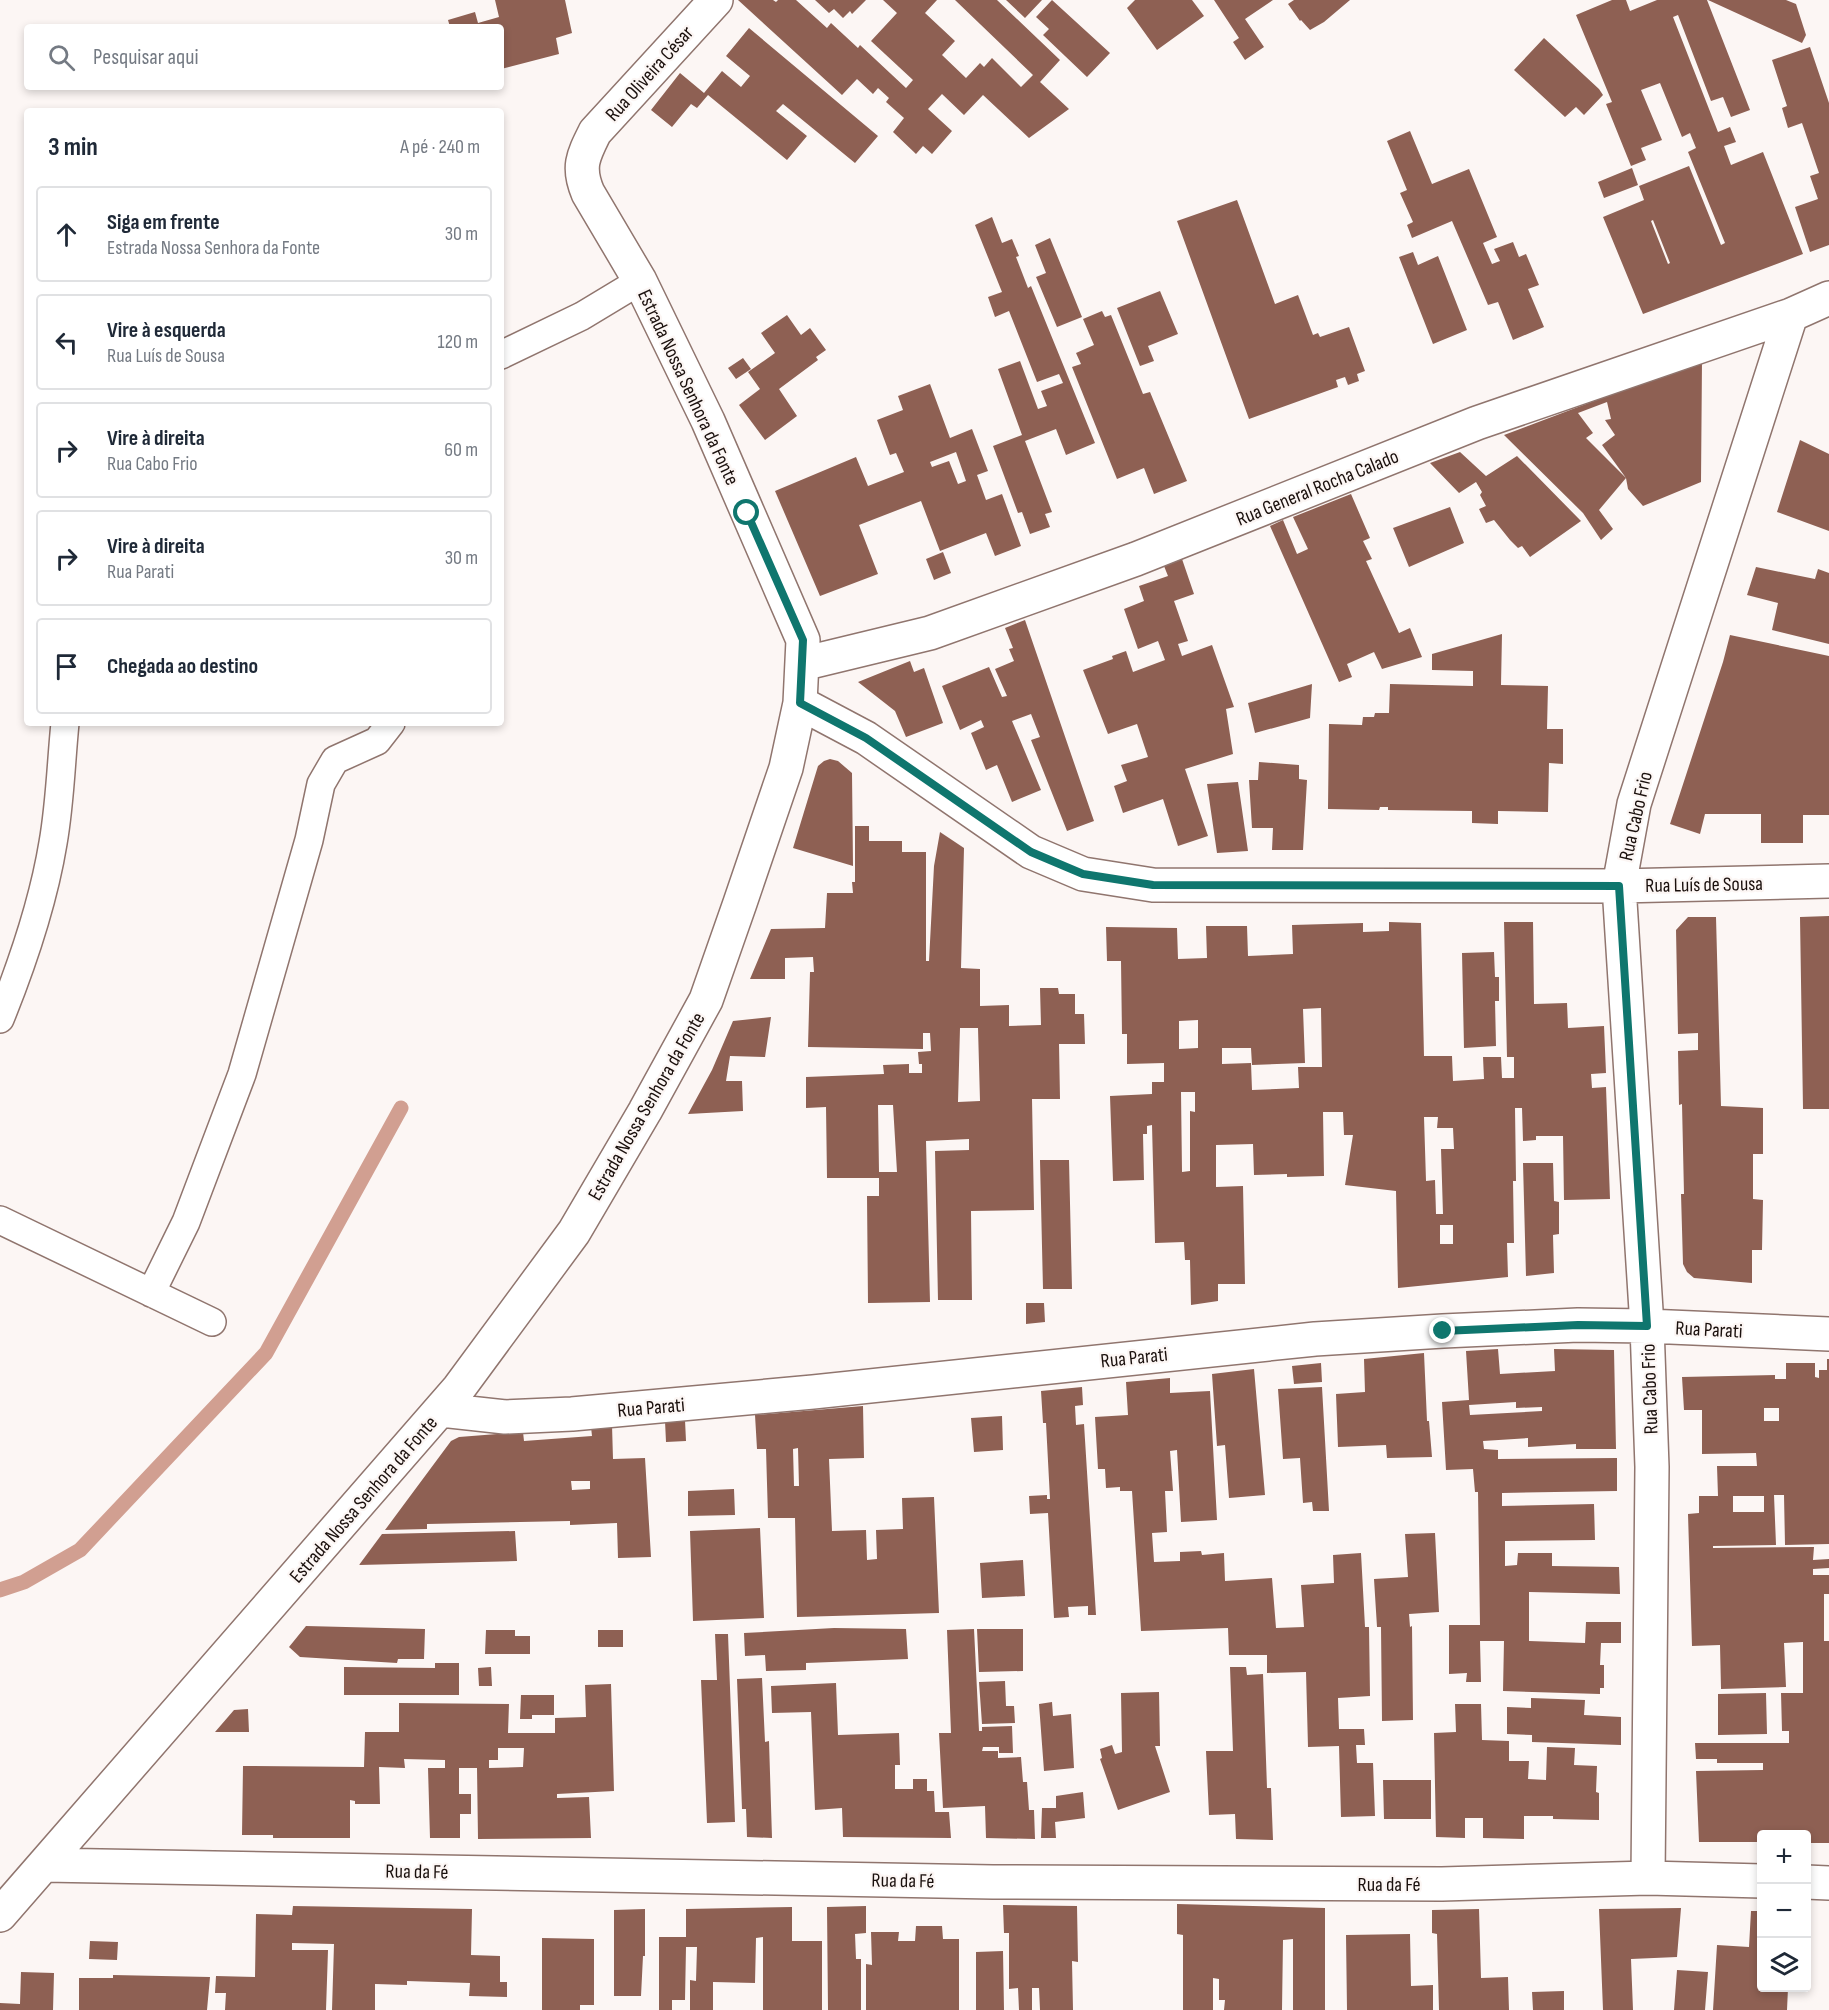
<!DOCTYPE html>
<html lang="pt">
<meta charset="utf-8">
<style>
:root{--surface:#fff;--page:#f6f6f7;--text:#1f2937;--muted:#747a83;--line:#e0e1e3}
body{margin:0;font-family:"Sofia Sans Condensed",sans-serif;background:var(--page);color:var(--text)}
.controls{position:absolute;right:18px;bottom:18px;display:grid;overflow:hidden;border-radius:6px;box-shadow:0 3px 9px #0003}
.controls button{width:54px;height:54px;display:grid;place-items:center;padding:0;border:0;border-bottom:2px solid var(--line);background:var(--surface);color:var(--text);font:30px sans-serif}
.stop{position:absolute;width:18px;height:18px;margin:-14px;border:4px solid #0f766e;border-radius:50%;background:#fff}
.stop.end{background:#0f766e;border-color:#fff;box-shadow:0 2px 6px #0008}
.list{margin:0;padding:0;list-style:none}
h2{display:flex;justify-content:space-between;align-items:center;height:78px;margin:0;padding:0 24px;font-size:26px}
h2 small{font-size:20px;font-weight:400;color:var(--muted)}
.list li{display:grid;grid-template-columns:39px 1fr auto;gap:18px;align-items:center;box-sizing:border-box;height:96px;margin:0 12px 12px;padding:0 12px;border:2px solid var(--line);border-radius:6px}
.list b{display:block;font-size:22px;white-space:nowrap}
.list p{margin:0;font-size:20px;white-space:nowrap;color:var(--muted)}
.list em{font-size:20px;font-style:normal;color:var(--muted)}
.icon{flex:none;width:33px;height:33px;fill:none;stroke:currentColor;stroke-width:2;stroke-linecap:round;stroke-linejoin:round}
.map{position:relative;flex:none;width:1829px;height:2010px;overflow:hidden}
.search{position:absolute;background:var(--surface);box-shadow:0 3px 9px #0003;left:24px;top:24px;width:480px;height:66px;display:flex;align-items:center;gap:15px;box-sizing:border-box;padding:0 21px;border-radius:6px;color:var(--muted);font-size:22px}
.panel{position:absolute;background:var(--surface);box-shadow:0 3px 9px #0003;left:24px;top:108px;width:480px;height:618px;border-radius:6px}
.map>svg:first-child{display:block}
</style>
<div class="map">
<svg width="1829" height="2010" viewBox="0 0 1829 2010">
<rect width="100%" height="100%" fill="#fcf6f4"/>
<g fill="none" stroke-linecap="round" stroke-linejoin="round">
<path stroke="#d19f91" stroke-width="15" d="M0 1590 24 1582 80 1550 266 1353 401 1108"/>
</g>
<path fill="#8e6053" fill-rule="evenodd" d="M495 0H565L572 33 556 38 559 54 501 69V27H450L448 20 475 12 478 23 499 17Z
M738 0H773L776 2 778 0H796L827 28 831 23 858 48 860 45 906 88 913 80 871 41 897 13 883 0H937L925 13 955 41 942 55 966 78 980 63 984 67 992 58 1021 87 1033 75 955 0H997L1060 60 1040 82 1069 109 1029 138 983 95 964 115 942 94 928 109 952 131 932 154 923 146 916 154 893 132 904 118 886 102 889 98 878 88 873 94 857 79 842 95Z
M815 0H866L852 14 850 11 843 18 834 9 829 13Z
M1006 0H1042L1025 18Z
M1052 0 1110 53 1087 77 1043 35 1049 29 1036 17Z
M1135 0H1192L1204 16 1157 50 1127 8Z
M1214 0H1273L1245 19 1264 47 1245 60 1233 42 1239 38Z
M1294 0H1350L1324 22 1310 30 1301 20 1300 21 1288 4Z
M1612 0H1626L1630 11 1657 0H1707L1750 110 1731 117 1723 97 1711 101 1678 15 1673 17 1718 132 1730 127 1736 142 1724 146 1731 165 1763 152 1803 254 1643 314 1603 217 1644 200 1639 186 1689 166 1721 245 1725 243 1688 152 1696 148 1690 133 1682 137 1660 83 1641 90 1662 140 1641 148 1646 160 1631 166 1606 104 1612 102 1576 15ZM1653 220 1670 263 1668 264 1651 221Z
M1708 0H1786L1796 4 1806 35 1802 43Z
M749 28 878 136 855 163 783 104 776 111 807 136 787 160 708 95 697 108 691 104 672 127 651 110 680 73 704 93 722 71 741 87 750 76 726 56Z
M1544 38 1599 89 1603 95 1584 115 1576 107 1565 117 1514 70Z
M1810 47 1829 103V245L1810 252 1795 207 1818 199 1810 176 1819 173 1802 123 1788 128 1782 108 1787 106 1772 60Z
M1410 131 1432 184 1469 169 1497 237 1483 243 1492 264 1500 261 1494 249 1513 242 1519 257 1526 254 1539 285 1528 289 1544 327 1513 340 1498 302 1488 305 1452 221 1412 238 1407 225 1413 222 1400 193 1407 190 1387 141Z
M1632 168 1638 185 1604 198 1598 182Z
M1237 200 1275 304 1298 295 1313 335 1318 333 1320 337 1349 327 1365 371 1357 374 1359 381 1348 385 1345 377 1336 380 1338 387 1249 419 1177 221Z
M992 217 1002 243 1012 239 1019 256 1016 257 1028 288 1031 286 1095 443 1066 455 1056 429 1025 441 1052 512 1045 514 1050 527 1030 534 1022 512 1018 513 993 446 1022 435 998 369 1020 361 1038 409 1047 406 1041 391 1063 383 1059 374 1037 382 1009 311 995 317 988 297 1002 292 975 225Z
M1050 238 1082 317 1057 327 1036 277 1046 273 1035 245Z
M1413 252 1418 265 1438 256 1467 330 1433 344 1399 257Z
M1160 291 1178 334 1148 346 1154 361 1140 366 1117 308Z
M1102 311 1105 317 1111 315 1143 394 1150 392 1187 481 1154 494 1144 468 1117 479 1072 367 1081 364 1076 353 1094 345 1083 319Z
M787 315 801 335 810 328 826 350 816 357 818 360 779 389 797 416 765 440 739 405 760 389 748 372 775 353 761 333Z
M743 358 751 369 736 379 728 368Z
M1702 360 1701 482 1643 506 1628 489 1626 478 1599 510 1613 529 1601 540 1583 513 1504 435ZM1607 402 1611 419 1605 420 1615 435 1602 445 1626 478 1586 438 1593 433 1578 413Z
M930 384 950 438 972 429 988 471 977 475 986 500 1002 494 1021 546 995 556 986 533 940 551 921 501 859 525 878 574 820 596 775 491 856 457 868 486 904 472 896 453 890 455 877 420 903 410 898 396ZM956 452 966 481 958 484 949 461 932 467 930 462Z
M1800 440 1829 454V531L1777 512Z
M1460 452 1486 476 1517 456 1581 521 1530 557 1522 546 1518 548 1510 540 1494 520 1486 523 1479 509 1486 506 1480 495 1482 492 1476 482 1459 493 1430 463Z
M1351 494 1370 538 1363 541 1372 559 1366 561 1399 633 1410 628 1422 657 1382 669 1374 652 1347 664 1352 677 1339 682 1270 526 1283 520 1297 554 1308 549 1293 517Z
M1450 507 1464 543 1409 567 1393 528Z
M943 552 951 573 934 580 926 559Z
M1182 559 1194 594 1174 601 1188 641 1178 644 1182 656 1212 645 1234 707 1226 709 1233 754 1185 769 1208 836 1178 846 1163 799 1123 813 1114 786 1127 781 1121 765 1148 757 1137 724 1108 734 1083 670 1113 659 1112 656 1126 651 1133 672 1165 660 1158 641 1138 649 1124 609 1144 601 1139 586 1168 576 1164 566Z
M1756 567 1815 579 1818 569 1829 573V644L1772 630 1778 603 1747 595Z
M1025 620 1094 821 1067 831 1031 740 1040 737 1031 714 1012 721 1041 790 1012 802 997 765 986 770 971 733 984 727 981 720 960 730 942 686 989 667 1002 697 1007 696 995 669 1014 661 1009 649 1013 648 1005 628Z
M1502 634 1501 685 1548 686 1547 729H1563V764L1549 763 1548 812 1498 811V824L1472 823V811L1388 810V807H1380L1379 810 1328 809 1329 724 1362 725 1363 717H1374L1375 713H1389L1390 684 1473 686V671L1432 670V654Z
M1730 635 1829 656V815H1803V843H1761V814H1705L1700 834 1670 824 1723 662Z
M910 661 914 672 924 668 943 723 906 737 895 711 858 682Z
M1312 684 1310 718 1255 733 1248 703Z
M830 759 838 761 852 773 853 866 793 848 818 766 824 761Z
M1259 762 1299 765V779L1307 780 1303 850H1272L1273 828H1252L1249 780H1258Z
M1238 782 1248 851 1217 853 1207 784Z
M855 826H869V841H902V852H926V961H929L934 866 940 832 964 848 961 968 980 969V1006L1009 1005V1026L1041 1025 1040 988H1058L1059 994H1075V1014H1084L1085 1044H1059L1060 1099H1032L1034 1210 971 1211 972 1300H938L935 1151 969 1150V1139L926 1141 930 1302 868 1303 867 1196H879V1178H827L826 1107 806 1108V1077L884 1074 883 1065 909 1064V1073H922V1064H919L918 1052 931 1051 930 1033H923V1049L808 1047 810 972H814L813 957 785 958V979H750L771 929 825 928 827 893H853L852 882H855ZM960 1028H978L980 1101 958 1102ZM878 1105H893L897 1172H879Z
M1829 916V1109H1803L1800 917Z
M1688 917H1716L1721 1106 1763 1108V1154H1753V1199L1763 1200 1762 1250H1752V1283L1694 1278 1687 1272 1683 1264 1681 1194H1684L1682 1104 1679 1105 1678 1051 1698 1050V1033L1678 1034 1676 930Z
M1389 922 1421 923 1424 1056H1452L1453 1081 1484 1079 1483 1057H1501L1502 1078H1514V1057H1507L1504 922H1533L1534 1004 1567 1003 1568 1028 1604 1026 1606 1073 1591 1074 1592 1088 1606 1087 1610 1199 1564 1200 1563 1136H1536V1140L1523 1141 1522 1108H1515L1516 1181H1513L1514 1243H1507L1508 1277 1398 1288 1396 1191 1345 1185 1353 1135H1344L1343 1112H1323L1324 1176 1287 1177V1174L1254 1175 1253 1144 1216 1145V1187L1243 1186 1245 1284H1218V1301L1191 1305 1190 1260H1185L1184 1242 1155 1243 1152 1125 1147 1126V1134H1143L1144 1180 1113 1181 1110 1096 1152 1094V1082H1164V1063L1127 1064V1034H1122L1121 961H1107L1106 927 1177 928 1178 959 1207 958 1206 926H1247L1248 956 1293 954 1292 925 1363 923V932L1389 931ZM1321 1008 1322 1067H1298L1299 1088 1252 1090 1251 1063 1222 1064V1048H1251L1252 1065 1305 1063 1303 1009ZM1198 1020V1048L1179 1049V1021ZM1181 1092H1195V1112L1190 1111V1171L1182 1172ZM1424 1117H1438L1437 1128H1453L1454 1149H1441L1443 1214H1436L1435 1180 1426 1181ZM1440 1225H1453V1244H1440Z
M1494 952 1495 977H1499V1001H1495L1496 1046 1464 1048 1462 953Z
M771 1017 765 1057 730 1056 726 1081H742L743 1111 688 1114 712 1070 733 1021Z
M1040 1160H1069L1072 1289H1043Z
M1523 1163H1553L1554 1201 1559 1202V1234L1553 1235 1554 1273 1526 1276Z
M1026 1303H1044L1045 1322 1026 1324Z
M1498 1349 1500 1374 1555 1371 1554 1349 1614 1350 1616 1449H1576V1444L1528 1447V1438L1483 1441 1484 1449 1498 1450V1459L1617 1458V1491L1502 1493V1506L1594 1504 1595 1540 1505 1541V1566L1517 1565 1518 1553H1552V1566L1619 1567 1620 1594 1529 1592V1641L1585 1643 1586 1622H1621V1643H1601L1600 1665H1604V1688H1600V1694L1503 1691 1504 1641H1480L1481 1682H1466L1467 1673 1449 1674V1625H1480L1478 1492H1475L1473 1469 1446 1470 1442 1402 1469 1400 1466 1351ZM1516 1402V1408L1542 1407V1411L1470 1415 1469 1405Z
M1424 1353 1427 1421H1429L1432 1457 1387 1458 1386 1445 1338 1447 1336 1394 1365 1392 1364 1359Z
M1827 1359H1829V1544L1785 1545 1784 1495H1774L1776 1545 1713 1546V1548L1814 1547 1813 1560 1829 1559V1568L1813 1569V1575H1829V1594H1824V1641H1829V1843H1806V1834H1761V1842H1699L1696 1771 1763 1770V1763H1717V1759H1696L1695 1743H1789V1731H1782L1781 1693H1803V1642L1784 1643 1786 1687 1721 1689 1720 1645 1692 1646 1688 1514 1699 1513V1496H1718L1717 1466H1757L1756 1453 1702 1454V1410H1684L1682 1377 1775 1375V1379H1786V1363H1815V1377L1819 1378V1370H1827ZM1764 1408H1779V1421H1764ZM1733 1496H1764V1512H1733Z
M1321 1363 1322 1382 1294 1384 1292 1366Z
M1254 1369 1265 1495 1229 1498 1225 1445 1217 1446 1212 1374Z
M1170 1378V1393L1210 1391 1217 1520 1181 1522 1177 1450 1170 1451 1173 1491H1165L1167 1532 1152 1533 1154 1562 1180 1561V1552L1201 1551 1202 1555 1224 1553 1225 1581 1272 1578 1276 1628 1304 1627 1301 1585 1334 1583 1333 1555 1361 1553 1365 1627H1369L1370 1696 1338 1698 1339 1729H1364L1365 1745H1356L1357 1763H1373L1375 1816 1341 1817 1339 1746 1308 1747 1306 1672 1267 1673V1655H1229L1228 1628 1141 1631 1132 1491H1120V1487L1106 1488 1105 1469H1098L1095 1417 1128 1415 1126 1382Z
M1082 1387 1083 1405 1075 1406 1076 1425 1084 1424 1096 1615H1088V1606L1068 1607 1069 1617 1054 1618 1048 1513 1030 1514 1029 1496 1047 1495V1499H1050L1046 1423H1043L1041 1391Z
M1322 1387 1329 1511H1313L1312 1502 1303 1503 1300 1458 1283 1459 1278 1389Z
M863 1406 864 1458 829 1459 832 1531 866 1530 867 1560 877 1559 876 1530 903 1529 902 1498 934 1497 939 1613 797 1617 795 1518H768L766 1449H757L755 1415ZM798 1448 799 1486H794L793 1449Z
M1002 1416 1003 1450 974 1452 971 1418Z
M685 1420 686 1441 666 1442 665 1421Z
M612 1425 613 1459 645 1458 651 1557 618 1558 617 1523 570 1525V1521L427 1524V1529L385 1530 451 1441 459 1437 523 1432 524 1441 592 1436 591 1427ZM571 1481H590V1489L572 1490Z
M734 1489 735 1515 688 1516V1491Z
M760 1528 764 1618 693 1621 690 1531Z
M515 1531 517 1561 359 1565 382 1534Z
M1435 1533 1439 1612 1409 1614 1410 1627 1412 1626 1413 1720 1382 1721 1381 1627H1377L1374 1579 1408 1577 1405 1534Z
M1023 1560 1025 1596 982 1598 980 1563Z
M306 1626 425 1629 424 1659H398L397 1663 300 1657 289 1647Z
M834 1628 906 1629 908 1659 806 1663V1670L766 1671 765 1655 745 1656 744 1633Z
M974 1629 979 1731H982V1727L1012 1726 1013 1753H999V1747H983L982 1751H998V1758L1021 1757 1023 1782H1027L1029 1810H1034L1035 1839 986 1838 985 1806 943 1808 939 1733H951L947 1630Z
M977 1629H1023V1671L979 1672Z
M486 1630H515V1636H530V1654H485Z
M598 1630H623V1647H598Z
M715 1634H728L735 1822 707 1823 701 1680H717Z
M435 1663H459V1695H344V1667L435 1668Z
M491 1667 492 1686H479L478 1668Z
M1230 1667H1246L1247 1675 1263 1674 1267 1788H1271L1273 1840 1236 1839 1235 1814 1209 1815 1206 1751H1233Z
M762 1678 765 1742 769 1741 772 1838 747 1837 746 1809H742L737 1679Z
M1005 1681 1006 1706H1014L1015 1723 982 1724 979 1682Z
M836 1683 838 1735 899 1733 900 1765H895V1789H913V1779H927V1791H934L935 1812H949L951 1838 843 1837 842 1808 815 1810 811 1712 772 1713 771 1686Z
M611 1684 614 1791 557 1794V1798L589 1797 591 1838 478 1839 477 1768H459V1794H471V1814H460V1838H430L428 1768H445V1760L404 1759 405 1768 379 1767 380 1804H355V1801L350 1800V1838H273V1835H242L243 1766 364 1767 365 1732H399V1703L509 1704 508 1733H555V1718L586 1717 585 1685ZM498 1748H524L523 1767 489 1768V1760H498Z
M1159 1692 1160 1746H1155L1170 1792 1118 1810 1100 1759 1102 1758 1100 1749 1112 1745 1115 1754 1122 1752 1121 1693Z
M1766 1693 1767 1734 1718 1735V1694Z
M521 1695H554V1715H532V1719H520Z
M1531 1698 1585 1700 1584 1715 1621 1717V1745L1532 1742V1735L1507 1734V1707L1531 1708Z
M1052 1702 1053 1716 1071 1714 1074 1768 1044 1771 1039 1704Z
M1455 1704H1481L1482 1740 1509 1741V1761H1529L1528 1779 1546 1780 1547 1747 1575 1748 1574 1765 1597 1766 1596 1792 1599 1793V1820L1553 1819V1816H1524V1839L1483 1838V1818H1465V1838L1436 1837 1434 1733 1456 1732Z
M248 1709 249 1732H215L234 1710Z
M1383 1780H1431V1819H1384Z
M1083 1792 1085 1818 1055 1822 1056 1838H1041L1042 1808H1056V1796Z
M1177 1904 1325 1908V2010H1293V1939L1283 1940 1282 2010H1224L1225 2000H1219V1979L1213 1978V2010H1183V1935L1177 1934Z
M1003 1905 1077 1906 1078 1962 1072 1961 1073 2010H1040L1039 1988H1032V2010H1019L1018 1988 1009 1989V1933H1004Z
M293 1906 472 1909 471 1955 500 1956V1982H507V1997L469 1996 470 1983 407 1981V1985L375 1984V2010H332L334 1944 292 1943V1950H328L326 2010H225L226 1993H215L216 1976 255 1977 256 1914 292 1915Z
M866 1906V1933L855 1934 856 1959H861V2010H828L827 1907Z
M792 1907V1941H822V2010H763V1937L756 1938 755 1983 713 1982V2010H690V1980L696 1981 697 1947H686L685 2000H672V2010H659V1937H686V1909Z
M1681 1908 1677 1957 1631 1959 1633 2010H1603L1599 1909Z
M645 1909V1956H643L641 1996H614V1910Z
M1479 1909 1481 1978 1508 1977 1509 2010H1439L1437 1934 1432 1933V1910Z
M1751 1911H1761V1988H1788L1787 2010H1713L1717 1945 1749 1947Z
M916 1926H942L943 1939H959V2010H866V1964L872 1965 871 1932H899L898 1941H915Z
M1410 1934 1411 1986 1433 1985V2010H1347L1346 1935Z
M542 1938 594 1939V2005H580V2010H542Z
M90 1941 118 1942 117 1960 89 1959Z
M1003 1951 1004 2010H976V1952Z
M1677 1970 1708 1972 1705 2010H1674Z
M21 1972 54 1973 53 2010H0V2003L20 2004Z
M113 1975 210 1977 207 2010H79V1978H113Z
M1564 1991V2010H1533L1532 1992Z"/>
<g fill="none" stroke-linecap="round" stroke-linejoin="round">
<defs>
<path id="service" d="M501 355 582 316 640 281
M0 1019C23 962 43 904 53 843 60 804 61 763 65 723
M0 1220 212 1322
M151 1293 186 1222 242 1074 309 840 321 784 335 760 377 741 391 723"/>
<path id="minor" d="M802 664 930 633 1136 559 1477 423 1791 315 1829 298
M800 703 866 738 1031 852 1083 874 1153 885 1619 886 1829 881
M441 1410 505 1417 572 1414 813 1392 1315 1339 1443 1331 1578 1325 1647 1326 1829 1334
M44 1865 993 1882 1442 1884 1648 1878 1762 1881
M1648 1878 1652 1467 1647 1326 1619 886 1634 804 1791 315
M1806 1882 1829 1883
M0 1915 459 1388 574 1232 645 1111 706 1000 740 903 786 768 800 703 803 640 708 421 640 281 588 193C577 167 583 156 595 132L716 0"/>
</defs>
<use href="#service" stroke="#90756e" stroke-width="30"/>
<use href="#minor" stroke="#90756e" stroke-width="36"/>
<use href="#service" stroke="#fff" stroke-width="27"/>
<use href="#minor" stroke="#fff" stroke-width="33"/>
</g>
<g fill="none" stroke-linecap="round" stroke-linejoin="round">
<path stroke="#0f766e" stroke-width="8" d="M747 513 803 640 800 703 866 738 1031 852 1083 874 1153 885 1619 886 1647 1326 1578 1325 1443 1331"/>
</g>
<g text-anchor="middle" stroke-width="4.5" stroke-linejoin="round" paint-order="stroke">
<g font-size="20" fill="#1a100d" stroke="#fcf6f4">
<text transform="translate(649 73) rotate(-48)" y="7">Rua Oliveira César</text>
<text transform="translate(689 387) rotate(65)" y="7">Estrada Nossa Senhora da Fonte</text>
<text transform="translate(1317 487) rotate(-22)" y="7">Rua General Rocha Calado</text>
<text transform="translate(1635 816) rotate(-77)" y="7">Rua Cabo Frio</text>
<text transform="translate(1704 884) rotate(-1)" y="7">Rua Luís de Sousa</text>
<text transform="translate(646 1106) rotate(-60)" y="7">Estrada Nossa Senhora da Fonte</text>
<text transform="translate(1709 1329) rotate(3)" y="7">Rua Parati</text>
<text transform="translate(1134 1357) rotate(-6)" y="7">Rua Parati</text>
<text transform="translate(1649 1389) rotate(-92)" y="7">Rua Cabo Frio</text>
<text transform="translate(651 1407) rotate(-5)" y="7">Rua Parati</text>
<text transform="translate(363 1499) rotate(-49)" y="7">Estrada Nossa Senhora da Fonte</text>
<text transform="translate(417 1871) rotate(1)" y="7">Rua da Fé</text>
<text transform="translate(903 1880) rotate(1)" y="7">Rua da Fé</text>
<text x="1389" y="1891">Rua da Fé</text>
</g>
</g>
</svg>
<div class="controls">
<button>+</button>
<button>−</button>
<button><svg class="icon" aria-label="layers" viewBox="0 0 24 24"><path d="M12 4l9 5-9 5-9-5zM3 14l9 5 9-5"/></svg></button>
</div>
<div class="stop" style="left:747px;top:513px"></div>
<div class="stop end" style="left:1443px;top:1331px"></div>
<div class="search"><svg class="icon" aria-label="search" viewBox="0 0 24 24"><circle cx="10" cy="10" r="6"/><path d="M15 15l6 6"/></svg>Pesquisar aqui</div>
<section class="panel">
<h2>3 min<small>A pé · 240 m</small></h2>
<ul class="list">
<li><svg class="icon" aria-label="ahead" viewBox="0 0 24 24"><path d="M12 20V5M6 11l6-6 6 6"/></svg><div><b>Siga em frente</b><p>Estrada Nossa Senhora da Fonte</p></div><em>30 m</em></li>
<li><svg class="icon" aria-label="left" viewBox="0 0 24 24"><path d="M17 20v-9H6M10 6l-5 5 5 5"/></svg><div><b>Vire à esquerda</b><p>Rua Luís de Sousa</p></div><em>120 m</em></li>
<li><svg class="icon" aria-label="right" viewBox="0 0 24 24"><path d="M7 20v-9h11M14 6l5 5-5 5"/></svg><div><b>Vire à direita</b><p>Rua Cabo Frio</p></div><em>60 m</em></li>
<li><svg class="icon" aria-label="right" viewBox="0 0 24 24"><path d="M7 20v-9h11M14 6l5 5-5 5"/></svg><div><b>Vire à direita</b><p>Rua Parati</p></div><em>30 m</em></li>
<li><svg class="icon" aria-label="arrive" viewBox="0 0 24 24"><path d="M6 21V4h12l-3 4 3 4H6"/></svg><div><b>Chegada ao destino</b></div></li>
</ul>
</section>
</div>
